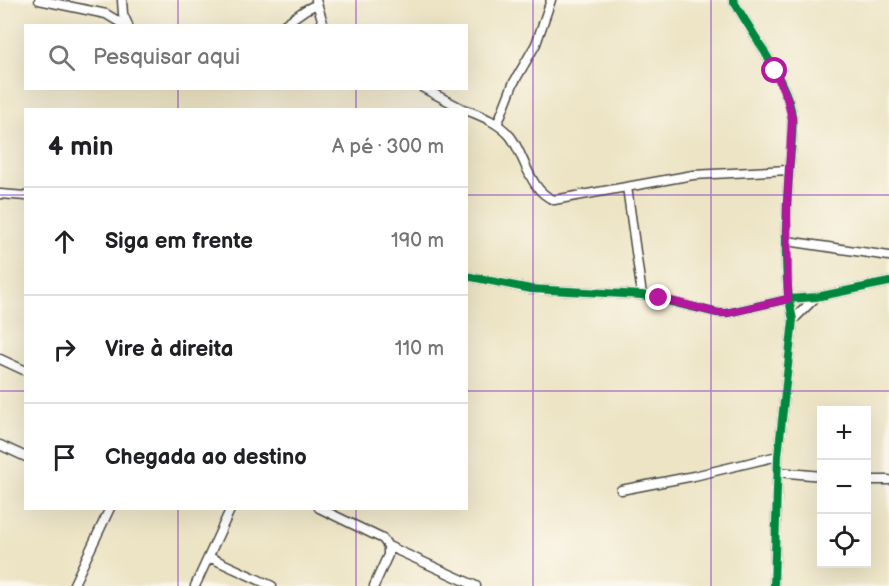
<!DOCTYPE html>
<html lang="pt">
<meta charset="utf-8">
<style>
:root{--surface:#fff;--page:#f6f6f6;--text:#202124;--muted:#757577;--line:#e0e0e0}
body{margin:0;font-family:"Balsamiq Sans",sans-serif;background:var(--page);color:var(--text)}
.controls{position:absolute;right:18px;bottom:18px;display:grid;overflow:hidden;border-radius:0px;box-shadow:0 6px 24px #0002}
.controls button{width:54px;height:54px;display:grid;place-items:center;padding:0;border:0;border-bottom:2px solid var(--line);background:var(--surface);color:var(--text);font:30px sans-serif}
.stop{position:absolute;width:18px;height:18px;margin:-14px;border:4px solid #b5179e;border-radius:50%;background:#fff}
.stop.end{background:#b5179e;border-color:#fff;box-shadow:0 2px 6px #0008}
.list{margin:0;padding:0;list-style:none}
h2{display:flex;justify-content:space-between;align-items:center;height:78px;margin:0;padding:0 24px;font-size:26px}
h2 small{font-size:20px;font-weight:400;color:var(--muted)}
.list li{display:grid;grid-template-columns:39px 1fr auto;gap:18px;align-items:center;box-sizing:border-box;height:108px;padding:0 24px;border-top:2px solid var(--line)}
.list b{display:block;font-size:22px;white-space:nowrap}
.list em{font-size:20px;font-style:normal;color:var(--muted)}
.icon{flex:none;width:33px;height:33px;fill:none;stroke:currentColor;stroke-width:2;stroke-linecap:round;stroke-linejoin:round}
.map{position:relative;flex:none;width:889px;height:586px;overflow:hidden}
.search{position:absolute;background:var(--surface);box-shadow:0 6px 24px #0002;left:24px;top:24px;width:444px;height:66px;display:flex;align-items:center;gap:15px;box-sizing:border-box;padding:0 21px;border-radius:0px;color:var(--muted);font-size:22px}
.panel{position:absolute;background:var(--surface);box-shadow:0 6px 24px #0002;left:24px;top:108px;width:444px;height:402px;border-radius:0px}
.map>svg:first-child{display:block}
</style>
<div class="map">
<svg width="889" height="586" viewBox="0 0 889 586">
<rect width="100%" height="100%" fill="#fbf7ec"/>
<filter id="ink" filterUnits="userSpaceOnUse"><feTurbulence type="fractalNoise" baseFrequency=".0167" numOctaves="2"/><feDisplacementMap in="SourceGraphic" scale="12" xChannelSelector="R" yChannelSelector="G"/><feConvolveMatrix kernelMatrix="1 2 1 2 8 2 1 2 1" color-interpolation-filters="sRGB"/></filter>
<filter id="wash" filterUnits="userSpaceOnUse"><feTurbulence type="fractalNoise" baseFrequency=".008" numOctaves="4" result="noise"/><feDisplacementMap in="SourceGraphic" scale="24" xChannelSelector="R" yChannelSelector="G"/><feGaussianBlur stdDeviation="1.35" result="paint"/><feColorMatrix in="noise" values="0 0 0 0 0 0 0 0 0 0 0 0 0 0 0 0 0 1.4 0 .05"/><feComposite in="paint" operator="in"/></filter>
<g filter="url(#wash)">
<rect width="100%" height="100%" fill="#ede4c5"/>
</g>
<g filter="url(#ink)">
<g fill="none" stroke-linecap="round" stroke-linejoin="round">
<defs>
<path id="street" d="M39 0 106 14 126 26
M122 0 123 14 128 25
M316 0 324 26
M733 0C750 30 784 77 791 109 795 129 790 153 789 174 786 221 782 274 793 320L778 456 774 586
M282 26 305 10 317 4
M423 88 465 110
M466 110C482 116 499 123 510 136 525 155 529 191 554 200L693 175 789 170
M497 125 513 84 536 44 551 0
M627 187 642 295
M0 194 26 196
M787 241 889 256
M466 276 531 289 642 295 718 313H727L788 299 816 297 889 282
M793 320 816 297
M0 359 26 371
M0 445 26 457
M778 472 822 476
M866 480H889
M621 490 694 476 778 456
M319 508 383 539 388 546 476 586
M209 557 272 586
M73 586 110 508
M195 586 231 508
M374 586 388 555V546"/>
</defs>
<use href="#street" stroke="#484742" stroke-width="11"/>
<use href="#street" stroke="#fff" stroke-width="8"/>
<defs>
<path id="cycleway" d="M733 0C750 30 784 77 791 109 795 129 790 153 789 174 786 221 782 274 793 320L778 456 774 586
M466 276 531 289 642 295 718 313H727L788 299 816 297 889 282"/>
</defs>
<use href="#cycleway" stroke="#fbf7ec" stroke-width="11"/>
<use href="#cycleway" stroke="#00873e" stroke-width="8"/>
</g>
</g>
<g fill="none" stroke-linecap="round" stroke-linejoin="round" filter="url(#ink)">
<path stroke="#b5179e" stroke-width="8" d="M659 298 718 313H727L788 299 787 203 792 119 787 98 775 71"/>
</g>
<path fill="none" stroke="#7b2cbf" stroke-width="1.5" stroke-opacity="0.55" d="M178 0V26M356 0V26M533 0V586M711 0V586M178 88V110M356 88V110M0 195H26M466 195H889M0 391H26M466 391H889M178 508V586M356 508V586"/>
</svg>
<div class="controls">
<button>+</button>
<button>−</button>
<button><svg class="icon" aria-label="locate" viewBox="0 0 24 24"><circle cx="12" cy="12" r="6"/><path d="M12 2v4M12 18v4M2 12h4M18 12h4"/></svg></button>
</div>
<div class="stop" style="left:775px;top:71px"></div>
<div class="stop end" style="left:659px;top:298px"></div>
<div class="search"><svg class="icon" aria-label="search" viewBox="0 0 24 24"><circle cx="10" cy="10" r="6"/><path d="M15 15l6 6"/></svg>Pesquisar aqui</div>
<section class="panel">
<h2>4 min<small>A pé · 300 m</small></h2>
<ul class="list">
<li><svg class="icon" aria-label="ahead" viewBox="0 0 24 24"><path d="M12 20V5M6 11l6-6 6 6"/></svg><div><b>Siga em frente</b></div><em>190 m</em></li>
<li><svg class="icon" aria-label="right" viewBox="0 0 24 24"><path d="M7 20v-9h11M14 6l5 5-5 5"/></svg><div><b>Vire à direita</b></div><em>110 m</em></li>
<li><svg class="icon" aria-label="arrive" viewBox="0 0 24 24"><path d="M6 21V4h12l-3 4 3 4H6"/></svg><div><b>Chegada ao destino</b></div></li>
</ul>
</section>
</div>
